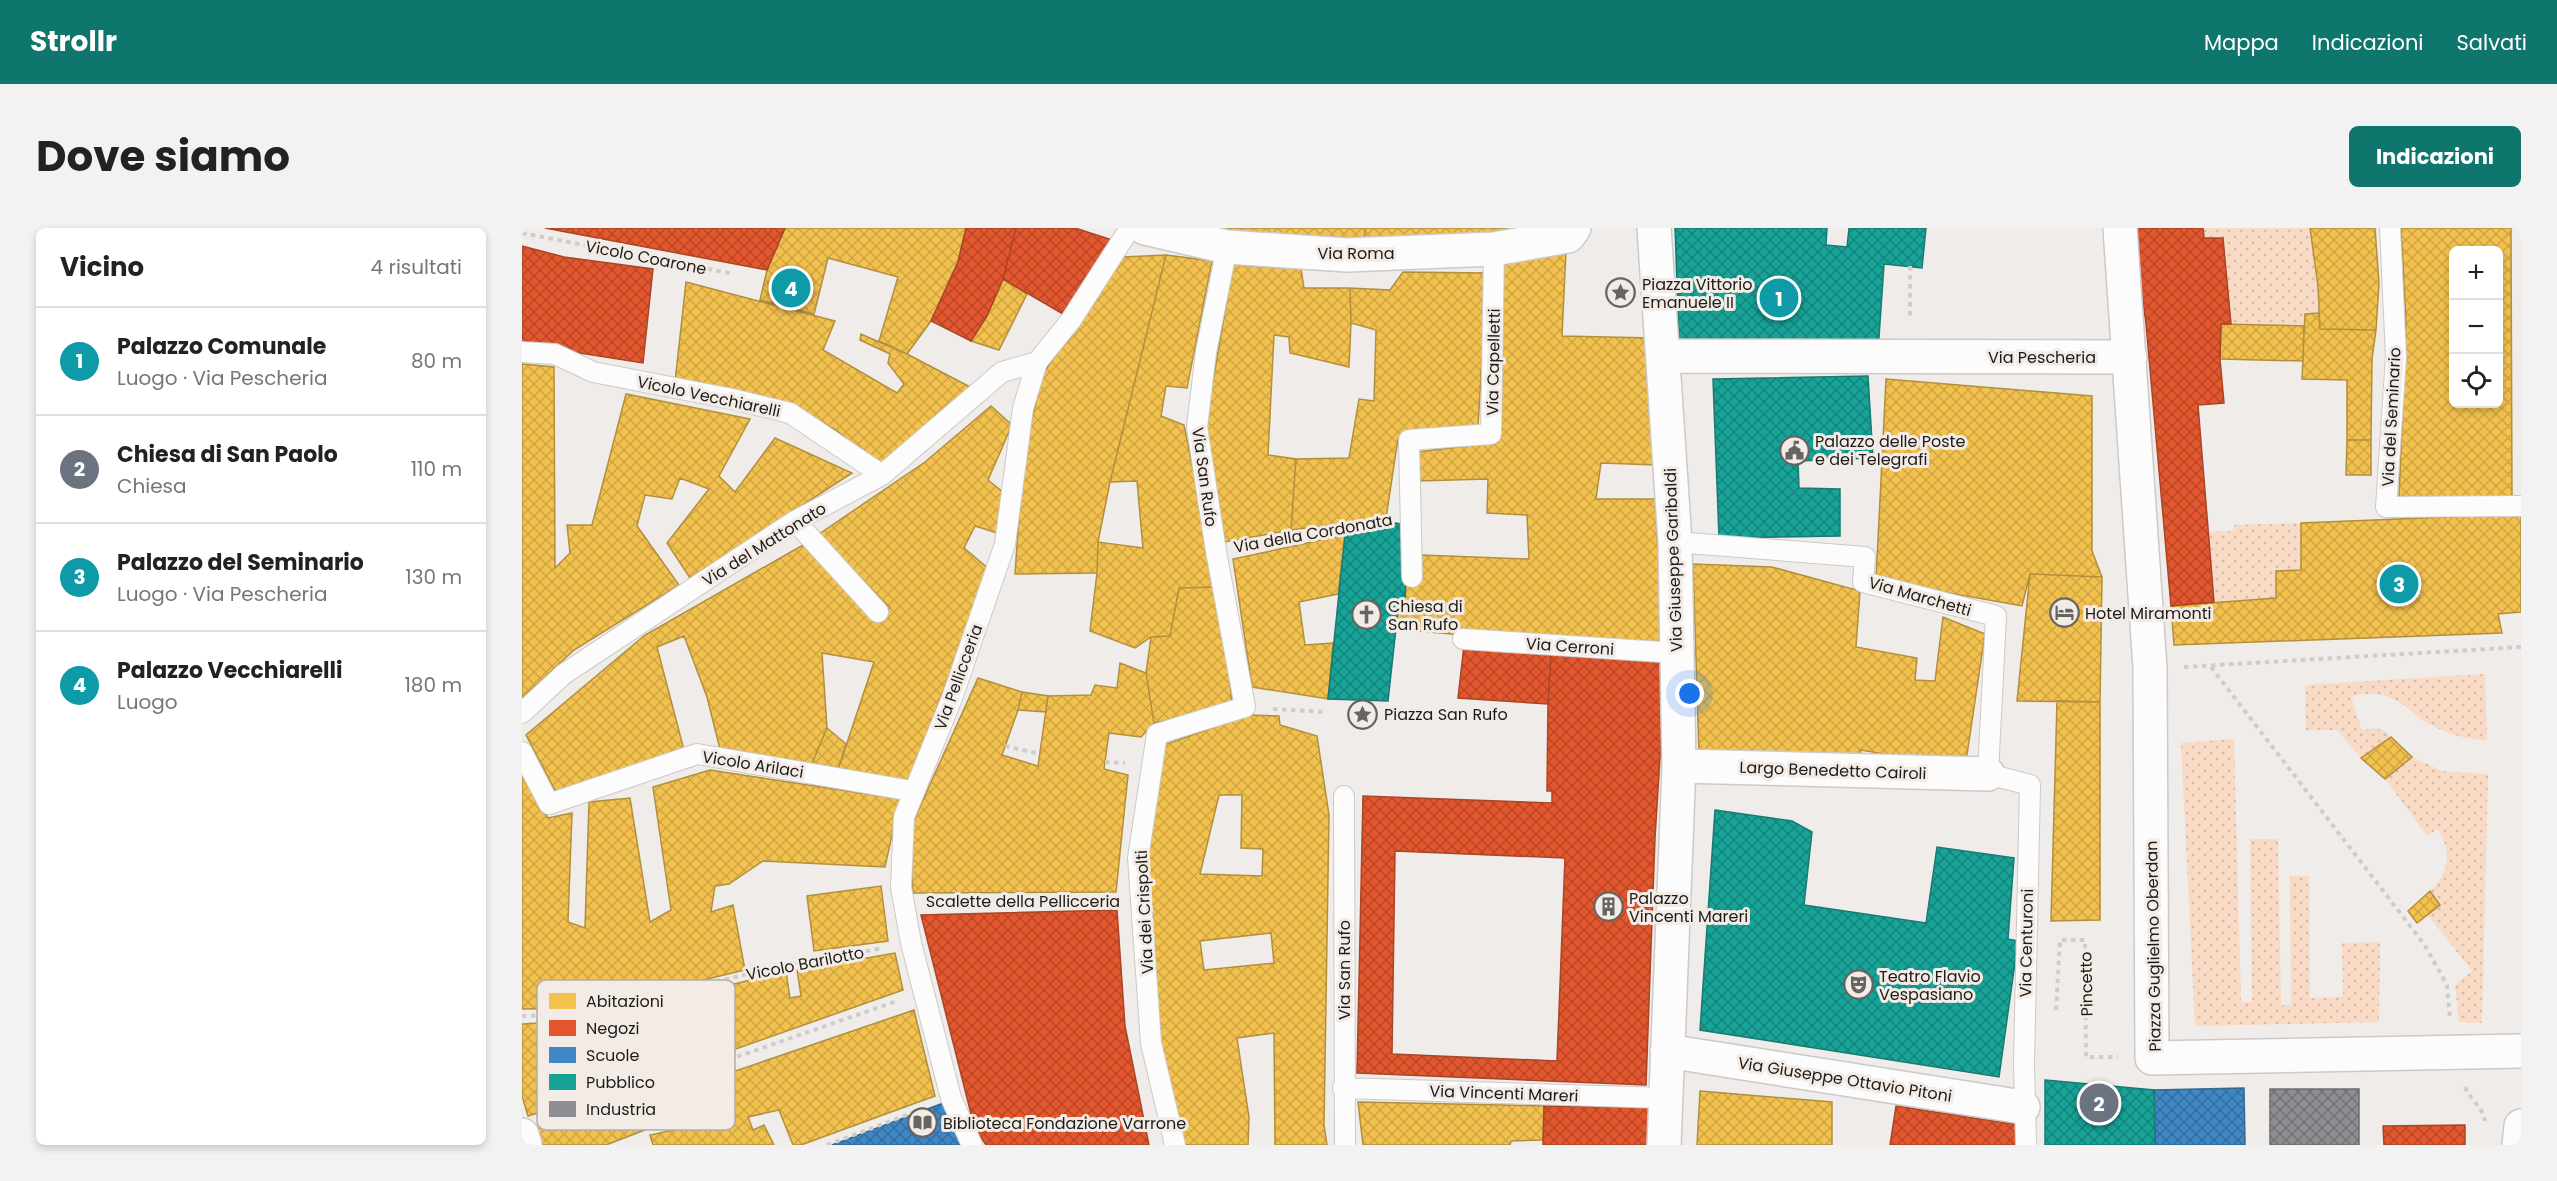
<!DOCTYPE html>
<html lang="it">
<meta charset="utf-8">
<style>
:root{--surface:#fff;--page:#f2f2f2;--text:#222;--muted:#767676;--line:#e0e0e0;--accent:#0f766e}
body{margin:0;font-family:Poppins,sans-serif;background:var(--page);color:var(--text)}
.controls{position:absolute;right:18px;top:18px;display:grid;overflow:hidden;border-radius:9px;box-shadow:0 3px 9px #0003}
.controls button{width:54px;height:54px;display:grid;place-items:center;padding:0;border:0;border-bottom:2px solid var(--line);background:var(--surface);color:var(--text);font:30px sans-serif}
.you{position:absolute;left:1168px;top:466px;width:21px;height:21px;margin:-15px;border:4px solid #fff;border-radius:50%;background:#1a73e8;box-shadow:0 0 0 9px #1a73e833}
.badge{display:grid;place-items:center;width:39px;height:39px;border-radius:50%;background:var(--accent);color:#fff;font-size:20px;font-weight:700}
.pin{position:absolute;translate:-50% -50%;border:3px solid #fff;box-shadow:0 2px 6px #0006}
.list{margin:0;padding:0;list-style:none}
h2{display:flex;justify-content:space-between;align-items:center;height:78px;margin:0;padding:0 24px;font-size:26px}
h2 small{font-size:20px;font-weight:400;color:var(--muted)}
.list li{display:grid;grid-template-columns:39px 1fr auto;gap:18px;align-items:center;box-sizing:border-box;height:108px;padding:0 24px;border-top:2px solid var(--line)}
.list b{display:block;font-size:22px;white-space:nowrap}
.list p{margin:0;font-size:20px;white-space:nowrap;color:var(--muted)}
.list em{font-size:20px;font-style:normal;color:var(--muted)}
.icon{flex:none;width:33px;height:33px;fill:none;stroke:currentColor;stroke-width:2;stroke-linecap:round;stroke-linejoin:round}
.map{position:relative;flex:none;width:1999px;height:917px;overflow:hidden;border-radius:9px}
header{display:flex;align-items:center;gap:36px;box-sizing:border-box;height:84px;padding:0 30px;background:var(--accent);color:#fff}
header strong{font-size:28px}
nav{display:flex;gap:33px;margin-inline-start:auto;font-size:21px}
.intro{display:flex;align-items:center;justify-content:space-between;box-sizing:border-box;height:144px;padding:0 36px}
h1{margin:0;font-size:42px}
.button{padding:15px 27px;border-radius:9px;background:var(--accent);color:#fff;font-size:21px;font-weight:700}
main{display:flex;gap:36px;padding:0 36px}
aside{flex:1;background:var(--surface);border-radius:9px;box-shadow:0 3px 9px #0003}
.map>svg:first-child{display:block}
</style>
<header>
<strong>Strollr</strong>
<nav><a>Mappa</a><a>Indicazioni</a><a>Salvati</a></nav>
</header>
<div class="intro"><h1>Dove siamo</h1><a class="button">Indicazioni</a></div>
<main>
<aside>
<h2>Vicino<small>4 risultati</small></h2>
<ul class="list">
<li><span class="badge" style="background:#0f9aa8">1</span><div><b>Palazzo Comunale</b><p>Luogo · Via Pescheria</p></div><em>80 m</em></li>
<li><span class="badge" style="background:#6b7280">2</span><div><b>Chiesa di San Paolo</b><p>Chiesa</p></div><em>110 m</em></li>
<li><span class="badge" style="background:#0f9aa8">3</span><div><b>Palazzo del Seminario</b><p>Luogo · Via Pescheria</p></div><em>130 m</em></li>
<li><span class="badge" style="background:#0f9aa8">4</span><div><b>Palazzo Vecchiarelli</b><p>Luogo</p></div><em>180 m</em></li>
</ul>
</aside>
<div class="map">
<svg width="1999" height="917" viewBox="0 0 1999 917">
<defs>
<pattern id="park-dots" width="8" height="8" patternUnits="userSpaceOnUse" patternTransform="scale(1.5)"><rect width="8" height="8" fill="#f8dac5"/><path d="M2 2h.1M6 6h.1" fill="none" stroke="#d4baa9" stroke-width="1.8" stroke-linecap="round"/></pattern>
<pattern id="homes-cross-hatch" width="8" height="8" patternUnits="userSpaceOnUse" patternTransform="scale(1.5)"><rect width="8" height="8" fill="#f2c14e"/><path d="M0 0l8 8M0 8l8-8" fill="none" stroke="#cfa544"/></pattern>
<pattern id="shops-cross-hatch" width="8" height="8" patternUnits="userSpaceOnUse" patternTransform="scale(1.5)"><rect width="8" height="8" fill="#e4572e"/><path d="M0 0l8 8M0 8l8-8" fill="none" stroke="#b84726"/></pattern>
<pattern id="schools-cross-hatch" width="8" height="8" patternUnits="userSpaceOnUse" patternTransform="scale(1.5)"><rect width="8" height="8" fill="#3f88c5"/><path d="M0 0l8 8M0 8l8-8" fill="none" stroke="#346e9f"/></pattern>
<pattern id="public-cross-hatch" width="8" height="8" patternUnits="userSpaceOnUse" patternTransform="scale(1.5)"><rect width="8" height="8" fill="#17a398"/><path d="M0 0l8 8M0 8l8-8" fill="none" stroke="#14847b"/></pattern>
<pattern id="industry-cross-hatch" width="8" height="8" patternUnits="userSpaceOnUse" patternTransform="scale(1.5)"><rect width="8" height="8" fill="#8d8d92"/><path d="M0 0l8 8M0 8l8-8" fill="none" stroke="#737276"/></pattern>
</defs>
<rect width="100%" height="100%" fill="#f0ece9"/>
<path fill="url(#park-dots)" d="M1681 0H1788L1796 58 1797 85 1783 87 1782 98 1709 96 1701 10H1682Z
M1779 295V342L1755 343 1754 370 1692 374 1686 304 1711 303 1712 297Z
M1963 446 1965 512C1943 512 1921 504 1902 493 1893 488 1887 480 1879 475 1865 465 1845 463 1829 469L1840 502C1853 500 1859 498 1869 509L1839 530 1815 502H1784L1783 457Z
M1712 511 1719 774H1730L1728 611H1756L1759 777H1769L1768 648H1787L1788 770 1821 769 1820 715 1858 714 1857 794 1673 798 1659 515Z
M1890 529 1920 543 1966 546 1960 795 1937 794 1933 757 1950 743 1905 686 1918 677 1908 663C1928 647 1930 620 1915 601L1905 608 1863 551Z"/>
<path fill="url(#homes-cross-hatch)" stroke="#b28f3e" stroke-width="1.5" fill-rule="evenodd" d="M263 0H444L436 34 409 93 385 126 357 113 376 49 306 30 292 86 238 72 245 42Z
M697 0H844L841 14 696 7Z
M844 0H1014L967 6 841 14Z
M1788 0H1853L1857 56 1854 102 1798 101 1796 58Z
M1879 0H1989L1990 271 1877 272 1884 91ZM1932 22H1976V176H1932Z
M1044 23 1040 108 1131 110 1134 237 1079 235 1074 271H1133L1141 416 941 407 874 401 877 373 883 372 884 349 898 350 900 327 1007 331 1005 287 965 285 966 251 896 253V224L976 214 982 30Z
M644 27 690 33 665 160 644 158 639 188 662 197 695 359 657 360 648 408 629 409 613 420 568 403 575 345 576 314 621 320 615 253 588 254Z
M644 27 588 254 576 314 575 345 493 346 501 231 520 147 601 29Z
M711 37 779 41 782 60H828L829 95 827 139 768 125 767 109 752 107 746 227 774 231 769 302 703 314 683 200Z
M881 44 965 45 956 199 876 211 864 290 769 302 774 231 827 230 837 171 852 173 854 102 829 95 828 60 868 62Z
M481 51 505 66 477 122 449 113 465 88Z
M164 54 313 93 301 122 375 165 382 156 366 135 368 126 338 112 339 106 385 126 450 160 357 240 314 202 268 180 153 154Z
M1797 85 1798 101 1854 102 1850 131 1849 212H1825V152L1780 151 1783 86Z
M1699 96 1782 98 1781 133 1698 131Z
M0 136 32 139 33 340 48 325 45 297H70L104 166 228 191 197 248 213 264 253 210 330 245 168 350 145 315 187 261 158 250 150 271 123 267 115 298 157 357 52 422 0 470Z
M1364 151 1570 168V323L1580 349 1508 346 1500 378 1354 352Z
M469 178 490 197 466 252 481 264 475 305 453 298 442 320 467 341 386 557 316 542 352 434 300 425 305 500 288 540 198 521 185 469 162 408 135 419 162 522 36 568 4 507 123 407 281 317 352 393 368 380 297 306 403 234Z
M1825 212H1849V247H1824Z
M1999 286V384L1976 386 1980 405 1652 417 1649 378 1754 370V343L1779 342V295Z
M823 307 816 366 777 374 783 417 811 415 806 471 730 459 711 331Z
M1171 336 1250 339 1338 363 1334 419 1395 430 1393 452 1413 453 1421 389 1463 406 1443 540 1339 522 1337 535 1177 526Z
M1508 346 1580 349 1578 474 1495 473Z
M695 359 705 411 710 479 632 495 624 445 629 409 648 408 657 360Z
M598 435 624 445 632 495 619 509 587 505 582 541 606 547 594 664 391 665 387 603 456 450 500 464 496 482 480 527 516 538 526 468 569 467 573 457 595 460Z
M500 464 526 468 524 484 496 482Z
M1535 473 1578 474V692L1529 693Z
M727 487 757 488 758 497 795 508 807 587 802 897 805 917H753L752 805 715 810 727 889 726 917H658L632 793 623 625 639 518ZM697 567H720L719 620 741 621 740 648 678 646ZM749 705 752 735 682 742 678 713Z
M305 500 324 516 316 542 288 540Z
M1869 509 1890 529 1863 551 1839 530Z
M0 542 26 590 50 585 46 694 63 700 67 574 108 570 128 694 149 682 131 559 188 542 378 571 363 639 241 633 207 656 193 658 189 684 211 677 223 742 65 780 0 781Z
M359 658 366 713 292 723 285 668Z
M1908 663 1918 677 1895 695 1886 683Z
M373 725 381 762 157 841 6 888 0 868V796L68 792 264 743 268 770 279 768 275 742Z
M392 782 413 868 279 917H271L257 882 226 889 231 902 242 897 252 917H131L128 907 152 902 140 868Z
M1178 863 1310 874V917H1175Z
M116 866 128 900 84 917H15L9 903Z
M836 874 1022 878 1021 912 989 913 988 917H841Z"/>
<path fill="url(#shops-cross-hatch)" stroke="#a94528" stroke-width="1.5" fill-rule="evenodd" d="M23 0H263L245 42Z
M444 0H494L481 51 465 88 449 113 409 93 436 34Z
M494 0H553L590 12 546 89 481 51Z
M1611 0H1681L1682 10H1701L1709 96H1699L1698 131 1702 175 1676 177 1692 374 1649 378 1624 96Z
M0 18 42 29 131 41 121 135 0 116Z
M942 417 1029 427 1026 476 936 470Z
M1029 427 1144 434 1133 610 1124 857 835 845 841 568 1030 575V563H1025L1026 476ZM873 623 1043 630 1035 833 870 826Z
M595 682 603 798 627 917H464L452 898 399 687Z
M1022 878 1127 879V917H1021Z
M1374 878 1498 897V917H1368Z
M1943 897V917H1862L1861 898Z"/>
<path fill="url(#schools-cross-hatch)" stroke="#356791" stroke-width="1.5" d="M1722 860 1723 917H1633L1632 862Z
M424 874 443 917H310Z"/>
<path fill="url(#public-cross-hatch)" stroke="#197a72" stroke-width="1.5" d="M1153 0H1305L1304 17 1325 19 1327 0H1404L1400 40 1362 36 1356 124 1157 111Z
M1346 148 1351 230 1276 233 1277 260 1318 261V308L1197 310 1191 151Z
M874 295 886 298 883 372 877 373 866 473 806 471 823 307Z
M1193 582 1270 593 1290 604 1282 677 1404 695 1415 619 1492 630 1486 711 1496 713 1477 849 1178 802Z
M1523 852 1632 862 1633 917H1523Z"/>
<path fill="url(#industry-cross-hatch)" stroke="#6c6b6e" stroke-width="1.5" d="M1748 861H1837V917H1748Z"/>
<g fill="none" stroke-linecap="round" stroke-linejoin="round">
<defs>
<path id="lane" d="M1868 0 1874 129 1864 279 1999 278
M0 124 33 126 71 144 210 171 268 185 360 247
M273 293 356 384
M1153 314 1343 329 1341 354 1474 388 1466 546 1508 557 1502 835 1504 917
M890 349 887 212 969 206 972 21
M941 411 1155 425
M0 485 42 446 273 293 360 247 480 144 515 134
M0 524 27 576 175 526 390 563
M822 568 823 917
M821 860 1142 870
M450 917 429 870 389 715 379 659 382 589 430 470 483 316 501 180 515 134 549 92 608 0
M653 917 629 815 616 630 635 506 723 479 694 323 675 199 684 124 705 19"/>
<path id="street" d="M623 0 705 19 825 27 972 21 1046 8 1052 0
M1132 0 1153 314 1157 538 1142 917
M1598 0 1628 440 1630 830 1999 823
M1141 128 1608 129
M1157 538 1466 546
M1145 823 1501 879
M0 907 3 917
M1997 917 1999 898"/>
</defs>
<use href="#lane" stroke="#cdc9c7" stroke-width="22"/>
<use href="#street" stroke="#cdc9c7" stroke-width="36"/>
<path stroke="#cecdcc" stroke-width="4" stroke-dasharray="4.5 4.5" stroke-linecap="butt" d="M0 5 212 46
M1388 38V92
M721 318 862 293
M1662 439 1999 419
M1689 439 1902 716 1925 757 1928 791
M751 481 805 484
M483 518 518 526
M583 534 603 535
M409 674 470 677 591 673
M1534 782 1538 712H1563L1564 829H1596
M0 788 66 786 233 744 361 720
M1943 859C1948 872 1961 879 1963 893
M27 889 75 869 154 850 375 773
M305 917 403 880"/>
<use href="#lane" stroke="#fdfcfc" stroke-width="20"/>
<use href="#street" stroke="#fdfcfc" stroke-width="33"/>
</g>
<defs>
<symbol id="sight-ring" viewBox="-11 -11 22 22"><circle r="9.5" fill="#f3ece6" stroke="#686462" stroke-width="1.5"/><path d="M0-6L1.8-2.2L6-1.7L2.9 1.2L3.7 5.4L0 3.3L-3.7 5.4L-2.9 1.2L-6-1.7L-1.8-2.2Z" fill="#686462"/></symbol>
<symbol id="civic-ring" viewBox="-11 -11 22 22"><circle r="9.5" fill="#f3ece6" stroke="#686462" stroke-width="1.5"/><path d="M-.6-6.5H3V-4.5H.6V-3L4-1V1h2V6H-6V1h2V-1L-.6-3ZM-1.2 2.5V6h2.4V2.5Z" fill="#686462"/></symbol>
<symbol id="hotel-ring" viewBox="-11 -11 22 22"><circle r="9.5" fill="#f3ece6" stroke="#686462" stroke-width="1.5"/><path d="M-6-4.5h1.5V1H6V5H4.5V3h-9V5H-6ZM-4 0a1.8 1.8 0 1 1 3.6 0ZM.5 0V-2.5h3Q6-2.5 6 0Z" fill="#686462"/></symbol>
<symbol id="church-ring" viewBox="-11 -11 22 22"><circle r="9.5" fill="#f3ece6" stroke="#686462" stroke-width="1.5"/><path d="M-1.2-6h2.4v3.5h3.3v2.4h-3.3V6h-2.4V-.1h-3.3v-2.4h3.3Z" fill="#686462"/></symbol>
<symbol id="building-ring" viewBox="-11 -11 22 22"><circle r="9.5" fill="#f3ece6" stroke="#686462" stroke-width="1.5"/><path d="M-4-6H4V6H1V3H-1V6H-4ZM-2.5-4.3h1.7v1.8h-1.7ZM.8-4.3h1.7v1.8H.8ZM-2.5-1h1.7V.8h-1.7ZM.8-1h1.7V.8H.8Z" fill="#686462"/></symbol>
<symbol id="theatre-ring" viewBox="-11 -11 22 22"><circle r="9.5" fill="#f3ece6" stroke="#686462" stroke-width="1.5"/><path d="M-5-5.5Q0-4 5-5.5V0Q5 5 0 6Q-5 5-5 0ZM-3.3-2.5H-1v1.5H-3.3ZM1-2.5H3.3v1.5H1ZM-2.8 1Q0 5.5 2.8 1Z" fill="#686462"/></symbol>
<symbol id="library-ring" viewBox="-11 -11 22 22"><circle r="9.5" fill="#f3ece6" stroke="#686462" stroke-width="1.5"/><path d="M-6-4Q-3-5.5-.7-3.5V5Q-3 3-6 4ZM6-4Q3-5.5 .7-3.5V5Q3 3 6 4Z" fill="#686462"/></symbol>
</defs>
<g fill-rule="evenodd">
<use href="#sight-ring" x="1082" y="48" width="33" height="33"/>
<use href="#civic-ring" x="1256" y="206" width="33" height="33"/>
<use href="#hotel-ring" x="1526" y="368" width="33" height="33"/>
<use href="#church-ring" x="828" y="370" width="33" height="33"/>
<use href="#sight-ring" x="824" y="470" width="33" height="33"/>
<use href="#building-ring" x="1070" y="662" width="33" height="33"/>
<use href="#theatre-ring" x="1320" y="740" width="33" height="33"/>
<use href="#library-ring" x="384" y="878" width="33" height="33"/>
</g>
<g text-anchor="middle" stroke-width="6" stroke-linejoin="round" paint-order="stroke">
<g font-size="16" fill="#1e1b19" stroke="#f3ece6">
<text x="834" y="31">Via Roma</text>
<text transform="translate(124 29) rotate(11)" y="6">Vicolo Coarone</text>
<text x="1520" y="135">Via Pescheria</text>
<text transform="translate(971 134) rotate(-89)" y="6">Via Capelletti</text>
<text transform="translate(187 168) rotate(12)" y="6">Vicolo Vecchiarelli</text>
<text transform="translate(1869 189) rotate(-87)" y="6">Via del Seminario</text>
<text transform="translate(683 249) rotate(82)" y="6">Via San Rufo</text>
<text transform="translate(791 305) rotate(-10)" y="6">Via della Cordonata</text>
<text transform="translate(242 316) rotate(-32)" y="6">Via del Mattonato</text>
<text transform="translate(1151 332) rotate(-92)" y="6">Via Giuseppe Garibaldi</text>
<text transform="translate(1398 368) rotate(16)" y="6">Via Marchetti</text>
<text transform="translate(1048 418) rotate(4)" y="6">Via Cerroni</text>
<text transform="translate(436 449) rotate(-70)" y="6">Via Pellicceria</text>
<text transform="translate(231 536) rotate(9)" y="6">Vicolo Arilaci</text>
<text transform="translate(1311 542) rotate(2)" y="6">Largo Benedetto Cairoli</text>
<text x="501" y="679">Scalette della Pellicceria</text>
<text transform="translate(622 684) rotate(-93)" y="6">Via dei Crispolti</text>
<text transform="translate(1504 715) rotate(-89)" y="6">Via Centuroni</text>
<text transform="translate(1631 718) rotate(-91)" y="6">Piazza Guglielmo Oberdan</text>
<text transform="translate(283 735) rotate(-11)" y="6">Vicolo Barilotto</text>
<text transform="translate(822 742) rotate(-90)" y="6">Via San Rufo</text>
<text transform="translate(1564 756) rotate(-91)" y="6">Pincetto</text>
<text transform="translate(1323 851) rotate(9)" y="6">Via Giuseppe Ottavio Pitoni</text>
<text transform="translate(982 865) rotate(2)" y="6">Via Vincenti Mareri</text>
</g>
<g font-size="16" fill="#1e1b19" stroke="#f3ece6" text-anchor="start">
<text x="1120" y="62">Piazza Vittorio<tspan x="1120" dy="18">Emanuele II</tspan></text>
<text x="1293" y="219">Palazzo delle Poste<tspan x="1293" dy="18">e dei Telegrafi</tspan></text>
<text x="866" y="384">Chiesa di<tspan x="866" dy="18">San Rufo</tspan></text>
<text x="1563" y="391">Hotel Miramonti</text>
<text x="862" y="492">Piazza San Rufo</text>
<text x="1107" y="676">Palazzo<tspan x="1107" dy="18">Vincenti Mareri</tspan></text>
<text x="1357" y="754">Teatro Flavio<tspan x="1357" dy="18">Vespasiano</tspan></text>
<text x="421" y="901">Biblioteca Fondazione Varrone</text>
</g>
</g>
<rect x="15" y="752" width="198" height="150" rx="9" fill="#f3ece6" stroke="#b3ada8" stroke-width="1.5"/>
<rect x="27" y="765" width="27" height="16" fill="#f2c14e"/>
<rect x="27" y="792" width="27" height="16" fill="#e4572e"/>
<rect x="27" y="819" width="27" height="16" fill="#3f88c5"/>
<rect x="27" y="846" width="27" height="16" fill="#17a398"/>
<rect x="27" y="873" width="27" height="16" fill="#8d8d92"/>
<g font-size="16" fill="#1e1b19">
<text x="64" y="779">Abitazioni</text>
<text x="64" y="806">Negozi</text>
<text x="64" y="833">Scuole</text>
<text x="64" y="860">Pubblico</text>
<text x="64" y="887">Industria</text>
</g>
</svg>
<div class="controls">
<button>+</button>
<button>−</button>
<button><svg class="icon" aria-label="locate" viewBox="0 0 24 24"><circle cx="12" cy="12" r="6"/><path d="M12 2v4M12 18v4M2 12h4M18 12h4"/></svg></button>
</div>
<div class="you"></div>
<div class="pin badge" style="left:1257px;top:70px;background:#0f9aa8">1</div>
<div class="pin badge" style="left:1577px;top:875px;background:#6b7280">2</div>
<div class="pin badge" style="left:1877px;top:356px;background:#0f9aa8">3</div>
<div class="pin badge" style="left:269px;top:60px;background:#0f9aa8">4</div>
</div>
</main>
